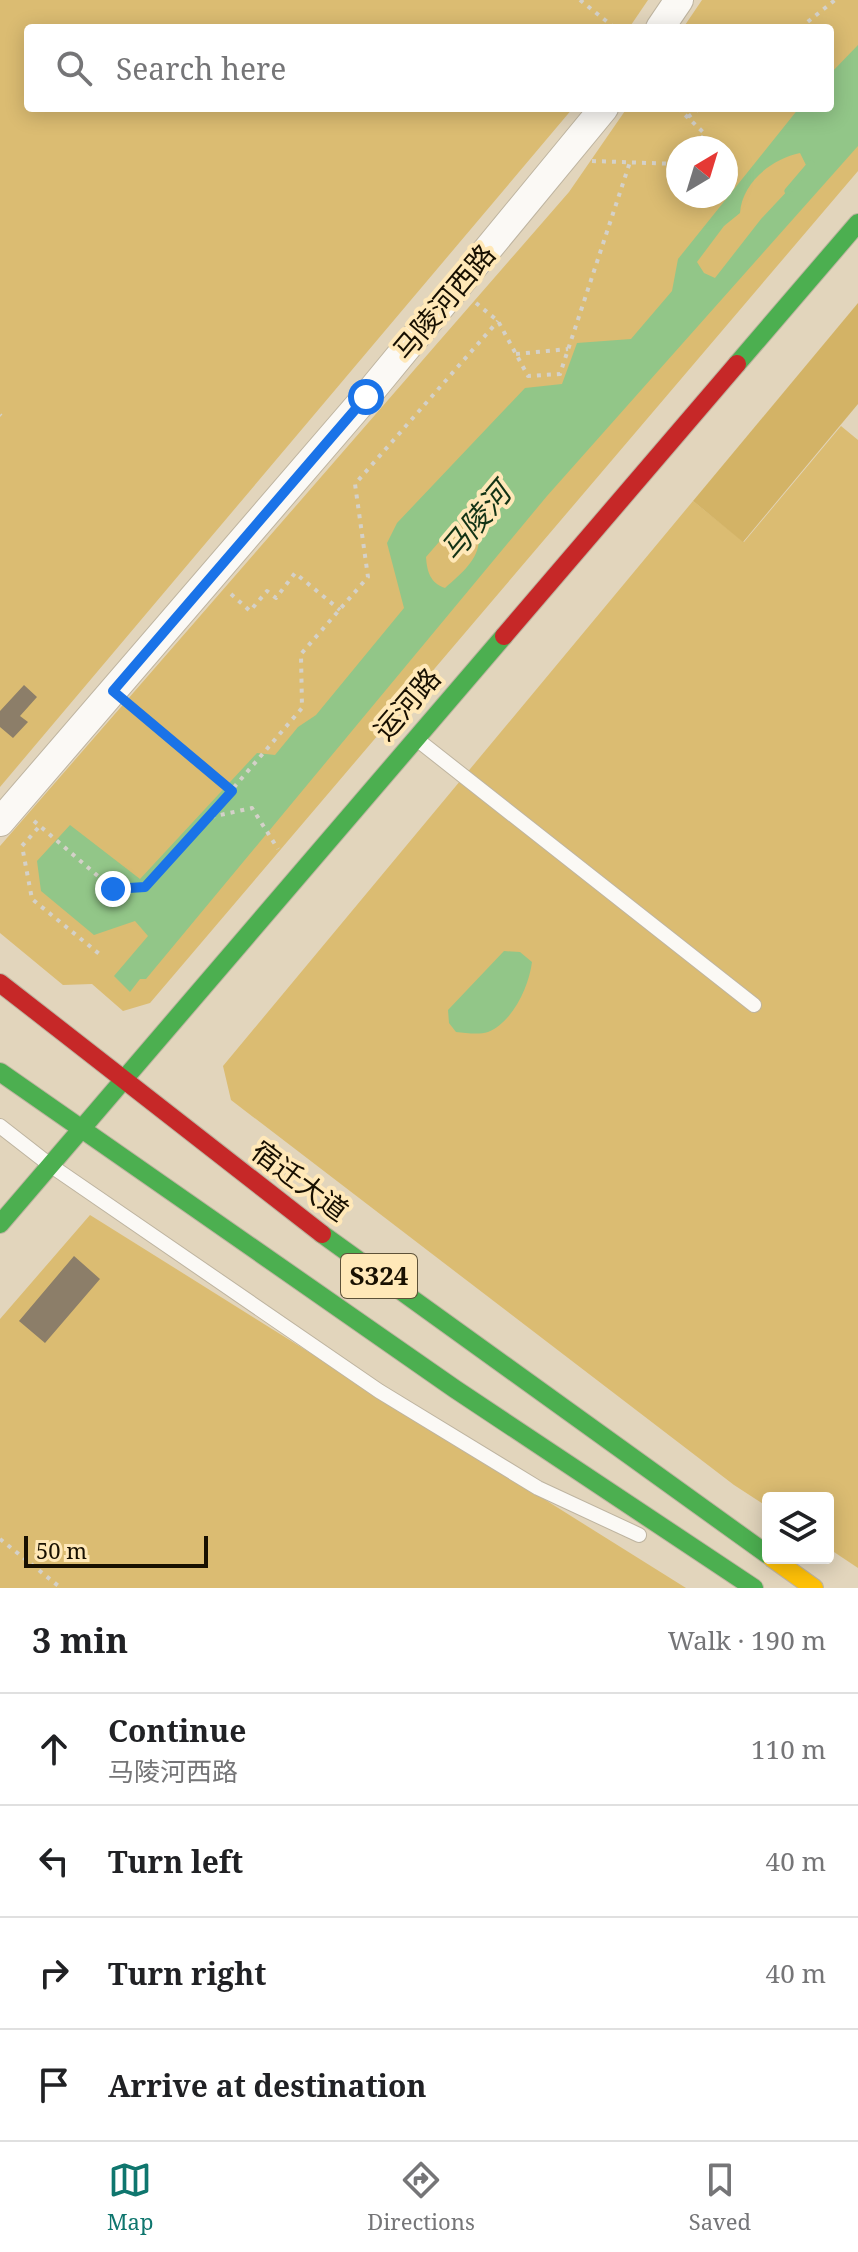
<!DOCTYPE html>
<meta charset="utf-8">
<style>
:root{--surface:#fff;--page:#f6f6f6;--text:#202124;--muted:#757577;--line:#e0e0e0;--accent:#0f766e}
body{margin:0;font-family:"Noto Serif","Noto Sans SC",serif;background:var(--page);color:var(--text)}
.controls{position:absolute;right:24px;bottom:24px;display:grid;overflow:hidden;border-radius:8px;box-shadow:0 4px 20px #0003}
.controls button{width:72px;height:72px;display:grid;place-items:center;padding:0;border:0;border-bottom:2px solid var(--line);background:var(--surface);color:var(--text);font:40px sans-serif}
.compass{position:absolute;left:666px;top:136px;width:72px;height:72px;border-radius:50%;background:var(--surface);box-shadow:0 4px 20px #0003;rotate:38deg}
.scale{position:absolute;left:24px;bottom:20px;width:184px;box-sizing:border-box;padding-left:8px;border:4px solid #181001;border-top:0;font-size:22px;line-height:28px;white-space:nowrap;color:#181001;-webkit-text-stroke:6px #ffe8b8;paint-order:stroke}
.stop{position:absolute;width:24px;height:24px;margin:-18px;border:6px solid #1a73e8;border-radius:50%;background:#fff}
.stop.end{background:#1a73e8;border-color:#fff;box-shadow:0 2px 8px #0008}
.list{margin:0;padding:0;list-style:none}
h2{display:flex;justify-content:space-between;align-items:center;height:104px;margin:0;padding:0 32px;font-size:34px}
h2 small{font-size:26px;font-weight:400;color:var(--muted)}
.list li{display:grid;grid-template-columns:52px 1fr auto;gap:24px;align-items:center;box-sizing:border-box;height:112px;padding:0 32px;border-top:2px solid var(--line)}
.list b{display:block;font-size:30px;white-space:nowrap}
.list p{margin:0;font-size:26px;white-space:nowrap;color:var(--muted)}
.list em{font-size:26px;font-style:normal;color:var(--muted)}
.icon{flex:none;width:44px;height:44px;fill:none;stroke:currentColor;stroke-width:2;stroke-linecap:round;stroke-linejoin:round}
.map{position:relative;flex:none;width:858px;height:1588px;overflow:hidden}
.search{position:absolute;background:var(--surface);box-shadow:0 4px 20px #0003;left:24px;right:24px;top:24px;height:88px;display:flex;align-items:center;gap:20px;box-sizing:border-box;padding:0 28px;border-radius:8px;color:var(--muted);font-size:30px}
.sheet{height:552px;background:var(--surface)}
nav{display:flex;justify-content:space-around;align-items:center;box-sizing:border-box;height:112px;border-top:2px solid var(--line);background:var(--surface);font-size:22px;color:var(--muted)}
nav a{display:grid;justify-items:center;gap:4px}
nav .on{color:var(--accent)}
.map>svg:first-child{display:block}
</style>
<div class="map">
<svg width="858" height="1588" viewBox="0 0 858 1588">
<rect width="100%" height="100%" fill="#e2d5bc"/>
<path fill="#dbbc72" fill-rule="evenodd" d="M0 0H648L629 28H28V108H573L0 787Z
M702 0H858V171L150 1003 123 1011 92 984 63 985 0 933V846L569 192 627 108H830V28H683ZM678 148H726V196H678Z
M841 426 858 440V1568L828 1548V1498H768V1507L734 1485 231 1100 223 1066 693 501 744 542Z
M90 1215 686 1588H0V1319Z"/>
<path fill="#d3b366" d="M858 303V404L743 542 693 501Z"/>
<path fill="#92c688" fill-rule="evenodd" d="M858 45V146L547 496 146 979H140L130 992 114 976 148 936 135 921 94 935 41 891 37 861 70 825 140 879 257 753 275 755 298 727 316 715 404 608 387 543 397 523 525 388 562 384 577 343 631 339 672 291 678 259 799 108H830V74ZM800 153 806 165 805 172 761 219 715 278 704 273 697 262 724 226 740 213C742 182 772 159 800 153ZM466 523 475 526C488 551 465 571 445 588 430 583 427 571 426 557L452 527Z
M504 951 520 952 532 962C529 986 513 1022 488 1032 479 1035 466 1033 456 1032L449 1023 448 1010Z"/>
<g fill="none" stroke-linecap="round" stroke-linejoin="round">
<path stroke="#92c688" stroke-width="7" d="M788 191 811 164"/>
</g>
<path fill="#8c7e69" d="M24 685 37 697 20 716 28 722 13 738 0 727V711Z
M74 1256 100 1279 45 1343 19 1321Z"/>
<g fill="none" stroke-linecap="round" stroke-linejoin="round">
<defs>
<path id="lane" d="M419 741 754 1005
M0 1126 50 1165 379 1391 538 1488 639 1535"/>
<path id="street" d="M660 28 679 0
M0 822 366 397 604 108"/>
<path id="fast" d="M737 364 858 223
M0 1072 455 1389 754 1588
M0 1224 504 636
M322 1234 768 1555"/>
<path id="slow" d="M772 1558 814 1588"/>
<path id="jam" d="M504 636 737 364
M0 983 322 1234"/>
</defs>
<use href="#lane" stroke="#beb4a0" stroke-width="16"/>
<use href="#street" stroke="#beb4a0" stroke-width="30"/>
<use href="#fast" stroke="#beb4a0" stroke-width="20"/>
<use href="#slow" stroke="#beb4a0" stroke-width="20"/>
<use href="#jam" stroke="#beb4a0" stroke-width="20"/>
<path stroke="#d4d1c9" stroke-width="4" stroke-dasharray="4 6" stroke-linecap="butt" d="M580 0 615 28
M800 28 835 0
M678 108 705 134 694 148
M688 117 700 108
M592 161 678 164
M476 303 498 321 528 376 560 374 630 162
M516 354 568 349
M0 415 1 416
M231 594 250 611 267 591 276 598 295 573 340 610
M132 708 232 791
M211 817 252 808 278 849
M34 821 113 889 145 887 157 877 302 708 301 654 368 577 355 484 498 321
M38 828 22 846 32 899 103 957
M0 1539 61 1588"/>
<use href="#lane" stroke="#fbf9f5" stroke-width="14"/>
<use href="#street" stroke="#fbf9f5" stroke-width="28"/>
<use href="#fast" stroke="#4caf50" stroke-width="18"/>
<use href="#slow" stroke="#ffc107" stroke-width="18"/>
<use href="#jam" stroke="#c62828" stroke-width="18"/>
</g>
<g fill="none" stroke-linecap="round" stroke-linejoin="round">
<path stroke="#1a73e8" stroke-width="10" d="M113 889 145 887 232 791 113 691 366 397"/>
</g>
<g text-anchor="middle" stroke-width="8" stroke-linejoin="round" paint-order="stroke">
<rect fill="#ffe8b8" stroke="#5d5138" stroke-width="2" x="341" y="1254" width="76" height="44" rx="6"/>
<g font-size="26" font-weight="bold" fill="#181001">
<text x="379" y="1285">S324</text>
</g>
<g font-size="28" fill="#181001" stroke="#ffe8b8">
<text transform="translate(444 302) rotate(-50)" y="10">马陵河西路</text>
<text transform="translate(407 704) rotate(-49)" y="10">运河路</text>
<text transform="translate(300 1181) rotate(37)" y="10">宿迁大道</text>
</g>
<g font-size="30" font-style="italic" fill="#123315" stroke="#ffe8b8">
<text transform="translate(476 522) rotate(-50)" y="10">马陵河</text>
</g>
</g>
</svg>
<div class="controls">
<button><svg class="icon" aria-label="layers" viewBox="0 0 24 24"><path d="M12 4l9 5-9 5-9-5zM3 14l9 5 9-5"/></svg></button>
</div>
<svg class="compass" viewBox="-18 -18 36 36"><path d="M0-13l5 13h-10z" fill="#e53935"/><path d="M0 13l5-13h-10z" fill="#757577"/></svg>
<div class="scale">50 m</div>
<div class="stop" style="left:366px;top:397px"></div>
<div class="stop end" style="left:113px;top:889px"></div>
<div class="search"><svg class="icon" aria-label="search" viewBox="0 0 24 24"><circle cx="10" cy="10" r="6"/><path d="M15 15l6 6"/></svg>Search here</div>
</div>
<section class="sheet">
<h2>3 min<small>Walk · 190 m</small></h2>
<ul class="list">
<li><svg class="icon" aria-label="ahead" viewBox="0 0 24 24"><path d="M12 20V5M6 11l6-6 6 6"/></svg><div><b>Continue</b><p>马陵河西路</p></div><em>110 m</em></li>
<li><svg class="icon" aria-label="left" viewBox="0 0 24 24"><path d="M17 20v-9H6M10 6l-5 5 5 5"/></svg><div><b>Turn left</b></div><em>40 m</em></li>
<li><svg class="icon" aria-label="right" viewBox="0 0 24 24"><path d="M7 20v-9h11M14 6l5 5-5 5"/></svg><div><b>Turn right</b></div><em>40 m</em></li>
<li><svg class="icon" aria-label="arrive" viewBox="0 0 24 24"><path d="M6 21V4h12l-3 4 3 4H6"/></svg><div><b>Arrive at destination</b></div></li>
</ul>
</section>
<nav>
<a class="on"><svg class="icon" aria-label="map" viewBox="0 0 24 24"><path d="M3 6l6-2 6 2 6-2v14l-6 2-6-2-6 2zM9 4v14M15 6v14"/></svg>Map</a>
<a><svg class="icon" aria-label="directions" viewBox="0 0 24 24"><path d="M12 3l9 9-9 9-9-9zM9 14v-3h6M13 9l2 2-2 2"/></svg>Directions</a>
<a><svg class="icon" aria-label="saved" viewBox="0 0 24 24"><path d="M7 4h10v16l-5-4-5 4z"/></svg>Saved</a>
</nav>
